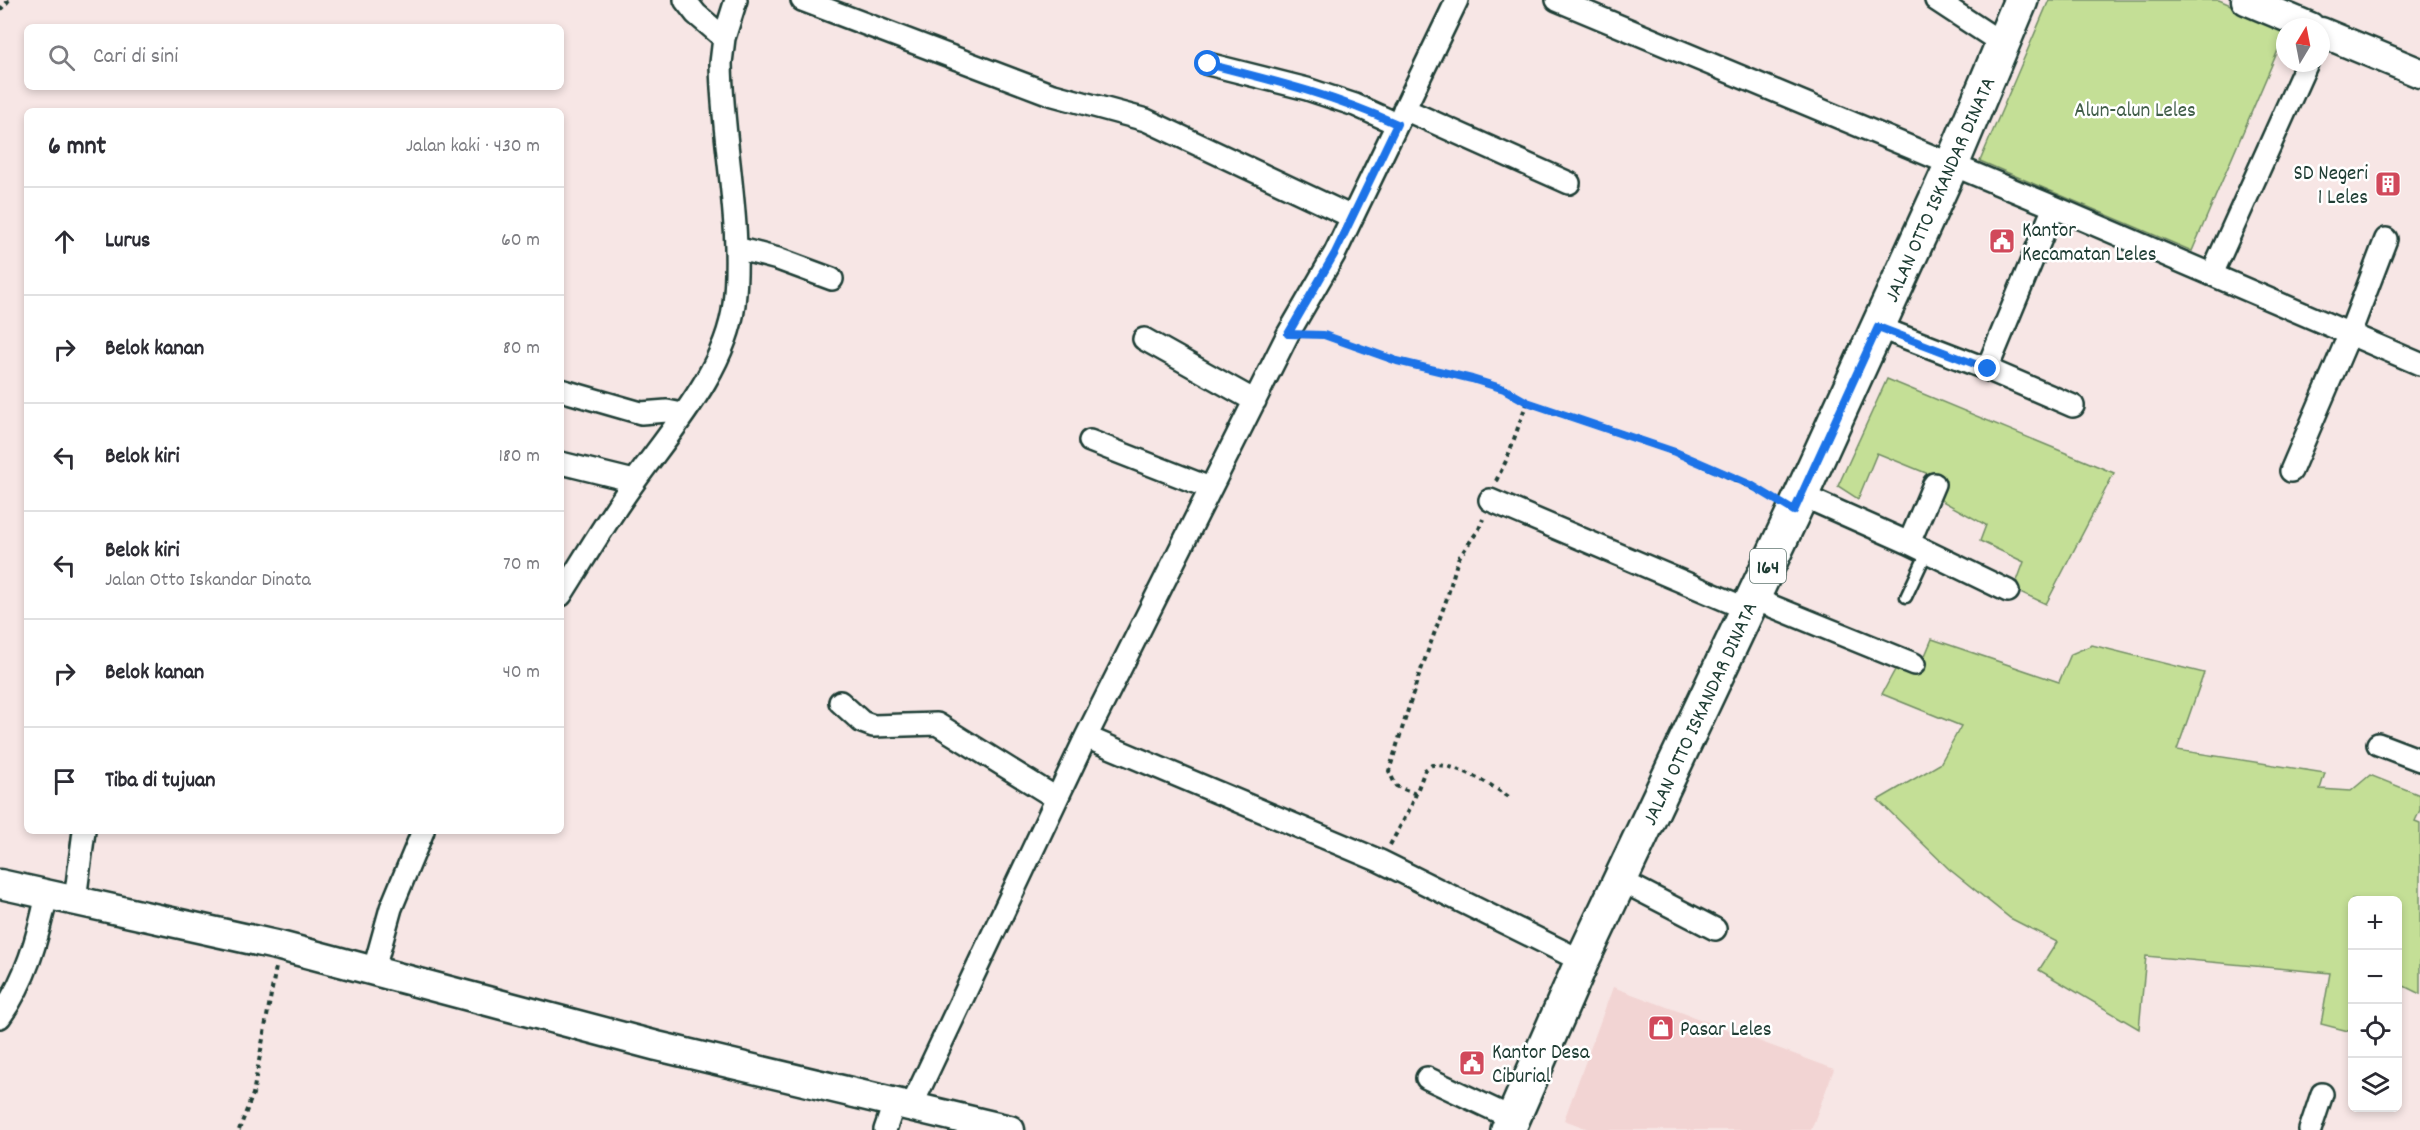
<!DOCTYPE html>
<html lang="id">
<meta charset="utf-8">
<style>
:root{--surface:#fff;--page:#f7f7f7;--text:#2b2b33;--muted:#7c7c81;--line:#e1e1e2}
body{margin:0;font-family:Dekko,sans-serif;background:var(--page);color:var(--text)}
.controls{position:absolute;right:18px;bottom:18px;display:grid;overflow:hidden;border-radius:9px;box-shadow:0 3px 9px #0003}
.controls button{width:54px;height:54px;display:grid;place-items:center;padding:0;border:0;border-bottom:2px solid var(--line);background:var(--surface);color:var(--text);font:30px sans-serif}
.compass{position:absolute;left:2276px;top:18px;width:54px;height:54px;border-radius:50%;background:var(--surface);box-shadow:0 3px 9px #0003;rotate:10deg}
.stop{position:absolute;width:18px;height:18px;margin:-14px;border:4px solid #1a73e8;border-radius:50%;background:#fff}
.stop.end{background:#1a73e8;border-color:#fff;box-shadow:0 2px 6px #0008}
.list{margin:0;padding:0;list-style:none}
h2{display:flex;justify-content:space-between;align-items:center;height:78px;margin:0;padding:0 24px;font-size:26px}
h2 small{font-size:20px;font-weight:400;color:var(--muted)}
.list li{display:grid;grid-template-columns:39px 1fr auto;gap:18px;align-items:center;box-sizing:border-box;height:108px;padding:0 24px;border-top:2px solid var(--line)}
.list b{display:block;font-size:22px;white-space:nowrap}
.list p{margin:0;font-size:20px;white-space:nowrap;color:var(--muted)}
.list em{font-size:20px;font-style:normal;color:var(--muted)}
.icon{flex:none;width:33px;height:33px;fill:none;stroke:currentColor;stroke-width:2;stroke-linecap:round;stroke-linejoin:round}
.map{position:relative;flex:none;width:2420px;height:1130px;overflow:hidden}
.search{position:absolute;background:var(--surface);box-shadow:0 3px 9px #0003;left:24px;top:24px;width:540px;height:66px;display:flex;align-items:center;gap:15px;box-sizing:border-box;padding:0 21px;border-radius:9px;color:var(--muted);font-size:22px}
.panel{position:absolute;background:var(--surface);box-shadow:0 3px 9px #0003;left:24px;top:108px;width:540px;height:726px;border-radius:9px}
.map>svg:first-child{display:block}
</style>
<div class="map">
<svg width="2420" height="1130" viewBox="0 0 2420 1130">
<rect width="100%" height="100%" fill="#f7e6e5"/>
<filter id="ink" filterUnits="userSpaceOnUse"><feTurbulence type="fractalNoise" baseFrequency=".0167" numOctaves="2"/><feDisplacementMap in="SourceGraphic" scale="12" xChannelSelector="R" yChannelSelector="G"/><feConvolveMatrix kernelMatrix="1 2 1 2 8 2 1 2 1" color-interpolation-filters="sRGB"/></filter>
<g filter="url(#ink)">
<path fill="#f2d4d3" d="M1613 987 1834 1069 1811 1130H1591L1564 1120Z"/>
<path fill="#c4df96" stroke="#728e65" stroke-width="1.5" d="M2049 0H2219L2285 28V34L2192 251 1980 161Z
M1887 379 2114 473 2046 604 2014 589 2024 562 1980 541 1986 525 1935 497 1943 480 1877 453 1858 499 1838 486Z
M1932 639 2059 682 2071 654 2092 645 2204 673 2177 750 2325 773 2320 789 2351 791 2370 775 2420 795V810L2415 821 2420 823V994L2404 986 2398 998V900H2352V1032L2321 1024 2330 973 2146 956 2139 1029 2039 970 2057 942 2010 918 1949 869 1878 800 1940 764 1961 726 1882 694 1903 655 1921 665Z"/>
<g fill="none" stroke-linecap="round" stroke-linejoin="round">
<defs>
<path id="lane" d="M1906 597 1927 552"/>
<path id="street" d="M685 0 696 14 724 38
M802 0 1050 94 1146 120 1352 217
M1557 0 2054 207 2420 364
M1936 0 2003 44
M1208 64 1307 89 1355 105 1397 124
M1404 109 1569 183
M736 248 778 259 832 279
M2212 274 2307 63
M1878 327 1987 369 2073 406
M1144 339 1255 401
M1987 369 2054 207
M561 390 641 413 667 411 682 414
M1090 441 1210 488
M561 463 634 481
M2291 471 2350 333 2386 239
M1801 495 1909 543 2008 591
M1490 500 1747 609
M1909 543 1934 484
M561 595C582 562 602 528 625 495 663 439 726 373 734 304 743 224 722 143 721 63L724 38 736 0
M1752 598 1914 664
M840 702 862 722 873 726 937 724 1056 798
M1086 737 1380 861 1582 961
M2378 744 2420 760
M1620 880 1715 929
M75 900 84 831
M374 969 391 908 423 831
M0 1017C26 980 38 938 47 894
M1427 1078 1514 1119
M912 1105 1086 737 1288 334 1335 253 1457 0
M885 1130 895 1101
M2310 1130 2322 1094"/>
<path id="secondary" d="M2246 0 2310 27
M2321 32 2420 73
M0 884 280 946 657 1046 1010 1130"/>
<path id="primary" d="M1508 1130 1582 961 1794 511 1952 164 2021 0"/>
</defs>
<use href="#lane" stroke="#1f3d34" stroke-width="15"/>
<use href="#street" stroke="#1f3d34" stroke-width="26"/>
<use href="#secondary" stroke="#1f3d34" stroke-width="33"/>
<use href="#primary" stroke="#1f3d34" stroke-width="38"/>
<path stroke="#1f3d34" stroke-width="4" stroke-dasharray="4.5 4.5" stroke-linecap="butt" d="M0 10 9 0
M1310 335H1324L1397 361 1472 379 1504 389 1527 402 1675 452 1773 497
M1496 481 1507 459 1527 402
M1416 794 1396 786 1389 771 1416 684 1447 598 1458 559 1479 529 1483 519
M1390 845 1411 807 1425 770 1432 765C1458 764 1488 783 1509 797
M239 1130 253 1094 276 967"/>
<use href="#lane" stroke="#fff" stroke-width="10"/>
<use href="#street" stroke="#fff" stroke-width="21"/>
<use href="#secondary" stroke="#fff" stroke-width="28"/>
<use href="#primary" stroke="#fff" stroke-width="33"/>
</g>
</g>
<g fill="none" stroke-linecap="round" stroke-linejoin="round" filter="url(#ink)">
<path stroke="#1a73e8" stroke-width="8" d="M1208 64C1275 81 1333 95 1397 124L1335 253 1288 334 1324 335 1397 361 1472 379 1504 389 1527 402 1675 452 1751 485 1794 511 1878 327 1988 369"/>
</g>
<defs>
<symbol id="building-square" viewBox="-11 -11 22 22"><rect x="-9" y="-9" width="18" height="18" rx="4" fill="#d1495b" stroke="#fff"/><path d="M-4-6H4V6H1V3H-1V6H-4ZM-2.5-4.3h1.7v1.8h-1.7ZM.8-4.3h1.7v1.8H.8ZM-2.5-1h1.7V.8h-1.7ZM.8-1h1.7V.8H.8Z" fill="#fff"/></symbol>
<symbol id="civic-square" viewBox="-11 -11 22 22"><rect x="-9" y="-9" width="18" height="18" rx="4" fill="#d1495b" stroke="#fff"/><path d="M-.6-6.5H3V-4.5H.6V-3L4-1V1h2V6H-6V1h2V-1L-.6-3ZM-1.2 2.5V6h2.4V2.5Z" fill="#fff"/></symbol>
<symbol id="shop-square" viewBox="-11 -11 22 22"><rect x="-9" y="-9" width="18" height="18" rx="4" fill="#d1495b" stroke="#fff"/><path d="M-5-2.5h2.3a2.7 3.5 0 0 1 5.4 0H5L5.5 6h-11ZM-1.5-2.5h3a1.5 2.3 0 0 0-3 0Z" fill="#fff"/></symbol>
</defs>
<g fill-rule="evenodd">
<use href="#building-square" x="2373" y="169" width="30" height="30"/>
<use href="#civic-square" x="1987" y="226" width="30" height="30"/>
<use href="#shop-square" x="1646" y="1013" width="30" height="30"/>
<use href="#civic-square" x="1457" y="1048" width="30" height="30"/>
</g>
<g text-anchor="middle" stroke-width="5" stroke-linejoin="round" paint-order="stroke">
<rect fill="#fff" stroke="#627771" stroke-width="1.5" x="1750" y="549" width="36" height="34" rx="4.5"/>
<g font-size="20" font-weight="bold" fill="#1f3d34">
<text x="1768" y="573">164</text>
</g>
<g font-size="21" fill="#405d48" stroke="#fff">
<text x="2135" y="116">Alun-alun Leles</text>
</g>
<g font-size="21" fill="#1f3d34" stroke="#fff" text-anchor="start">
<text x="2368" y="179" text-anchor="end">SD Negeri<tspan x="2368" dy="24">1 Leles</tspan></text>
<text x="2022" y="236">Kantor<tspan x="2022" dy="24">Kecamatan Leles</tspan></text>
<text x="1680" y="1035">Pasar Leles</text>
<text x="1492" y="1058">Kantor Desa<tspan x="1492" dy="24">Ciburial</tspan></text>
</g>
<g font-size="21" fill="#1f3d34" stroke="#fff">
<text transform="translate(1939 189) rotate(-66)" y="7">JALAN OTTO ISKANDAR DINATA</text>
<text transform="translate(1699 713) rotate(-65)" y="7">JALAN OTTO ISKANDAR DINATA</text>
</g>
</g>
</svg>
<div class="controls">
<button>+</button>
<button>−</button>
<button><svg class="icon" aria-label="locate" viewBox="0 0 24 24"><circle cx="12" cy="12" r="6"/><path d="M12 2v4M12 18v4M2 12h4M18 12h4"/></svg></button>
<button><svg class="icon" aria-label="layers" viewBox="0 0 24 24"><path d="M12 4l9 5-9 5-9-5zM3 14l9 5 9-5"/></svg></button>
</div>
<svg class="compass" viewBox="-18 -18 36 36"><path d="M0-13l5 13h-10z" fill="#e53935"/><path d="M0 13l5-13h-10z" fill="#7c7c81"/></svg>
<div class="stop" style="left:1208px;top:64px"></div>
<div class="stop end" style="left:1988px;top:369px"></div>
<div class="search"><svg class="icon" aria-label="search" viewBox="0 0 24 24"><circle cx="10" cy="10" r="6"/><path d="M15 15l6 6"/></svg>Cari di sini</div>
<section class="panel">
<h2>6 mnt<small>Jalan kaki · 430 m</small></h2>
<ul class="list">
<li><svg class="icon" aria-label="ahead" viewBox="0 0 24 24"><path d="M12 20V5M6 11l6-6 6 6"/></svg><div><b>Lurus</b></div><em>60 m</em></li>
<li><svg class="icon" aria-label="right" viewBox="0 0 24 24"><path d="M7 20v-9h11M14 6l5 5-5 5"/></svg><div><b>Belok kanan</b></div><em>80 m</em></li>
<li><svg class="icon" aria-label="left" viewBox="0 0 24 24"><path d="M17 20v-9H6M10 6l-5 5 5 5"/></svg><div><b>Belok kiri</b></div><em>180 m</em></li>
<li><svg class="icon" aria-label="left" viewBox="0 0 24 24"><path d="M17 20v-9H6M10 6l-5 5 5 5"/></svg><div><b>Belok kiri</b><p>Jalan Otto Iskandar Dinata</p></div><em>70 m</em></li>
<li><svg class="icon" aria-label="right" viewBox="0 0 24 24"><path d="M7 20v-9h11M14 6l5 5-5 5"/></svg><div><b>Belok kanan</b></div><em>40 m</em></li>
<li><svg class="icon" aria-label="arrive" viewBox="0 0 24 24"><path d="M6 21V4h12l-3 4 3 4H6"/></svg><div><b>Tiba di tujuan</b></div></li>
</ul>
</section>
</div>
